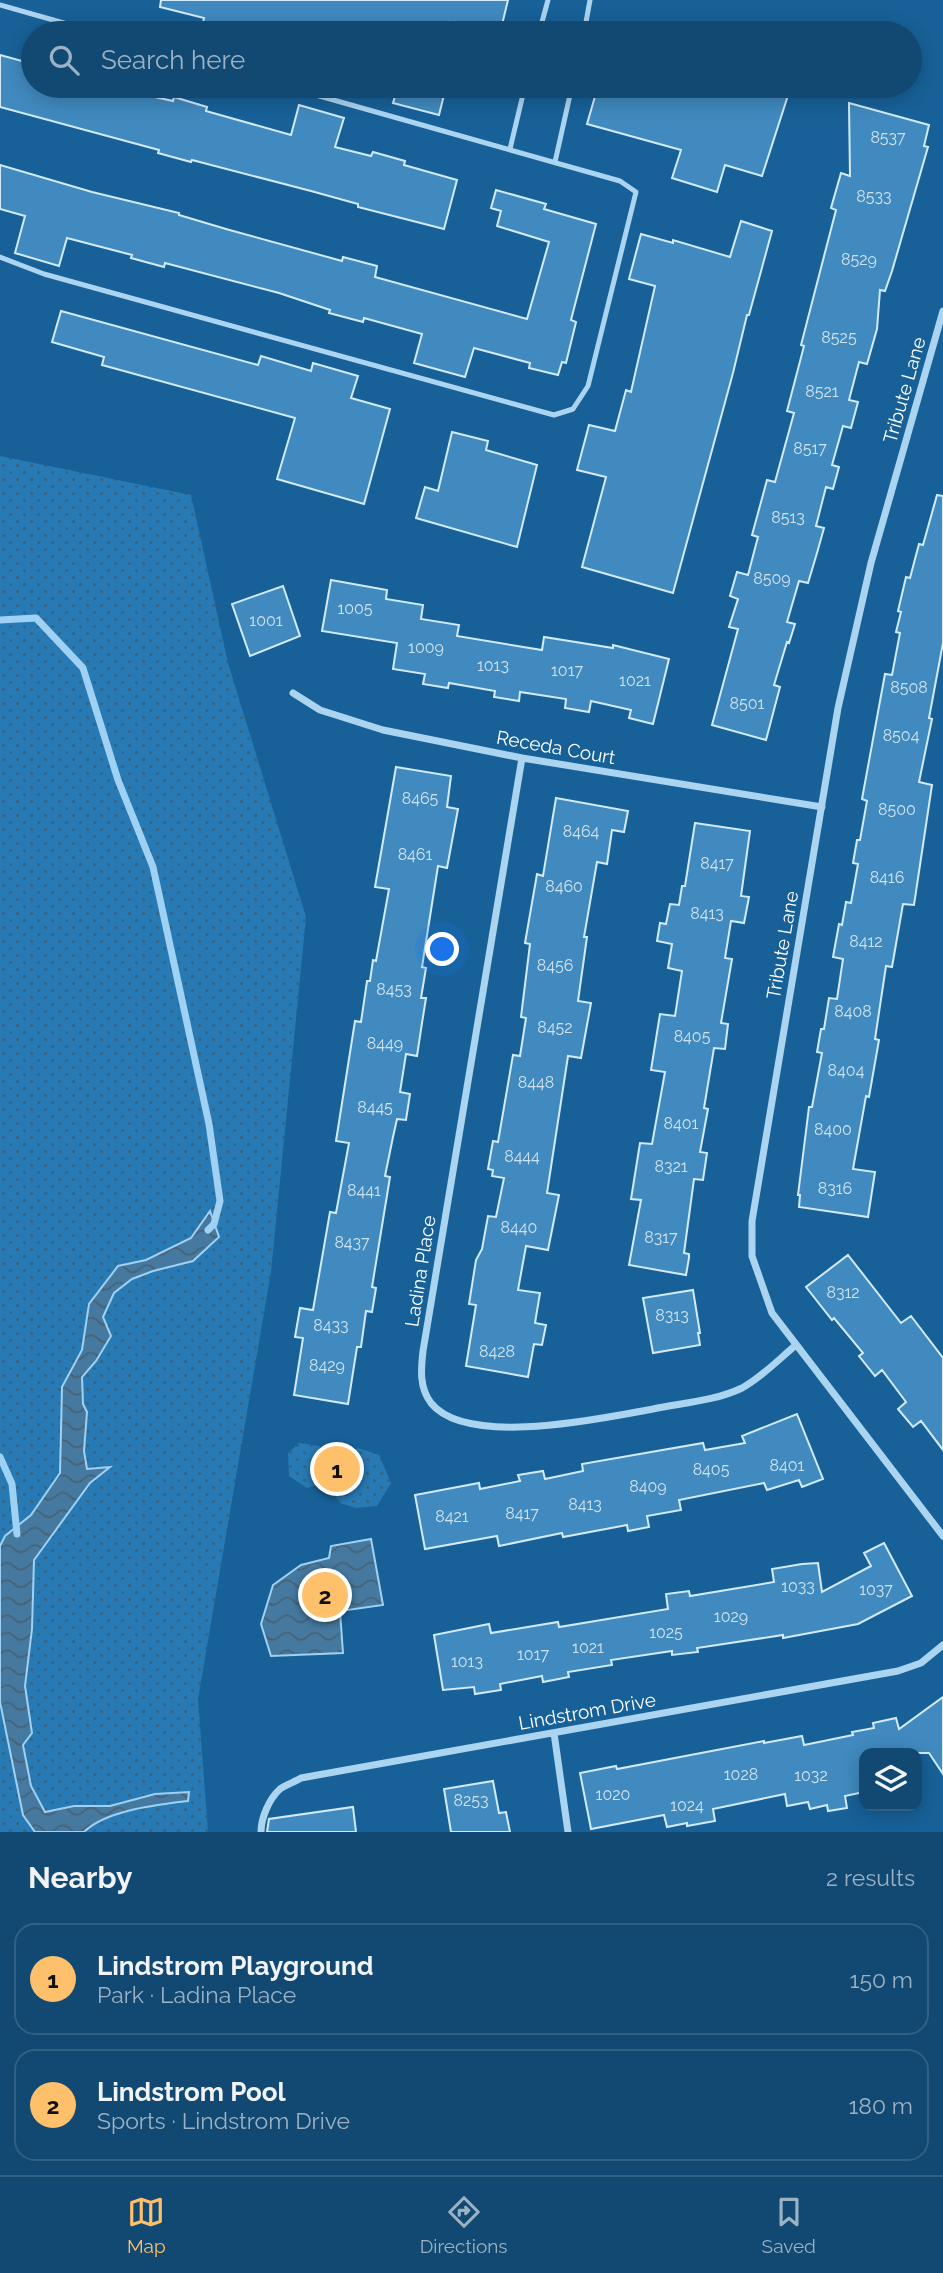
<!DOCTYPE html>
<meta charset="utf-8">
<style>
:root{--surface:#114972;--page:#1a5077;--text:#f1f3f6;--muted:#9cb2c4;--line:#306184;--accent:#ffc06b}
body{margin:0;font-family:Raleway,sans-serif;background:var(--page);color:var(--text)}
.controls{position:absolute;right:21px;bottom:21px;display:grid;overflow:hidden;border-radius:14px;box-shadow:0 4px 18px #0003}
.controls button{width:63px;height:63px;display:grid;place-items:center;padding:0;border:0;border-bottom:2px solid var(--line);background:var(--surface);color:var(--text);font:35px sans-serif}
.you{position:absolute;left:443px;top:950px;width:24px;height:24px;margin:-18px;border:5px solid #fff;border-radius:50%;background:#1a73e8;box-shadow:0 0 0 10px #1a73e833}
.badge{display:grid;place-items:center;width:46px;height:46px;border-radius:50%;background:var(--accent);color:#111;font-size:23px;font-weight:700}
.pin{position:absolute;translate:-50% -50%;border:4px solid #fff;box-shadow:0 2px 7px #0006}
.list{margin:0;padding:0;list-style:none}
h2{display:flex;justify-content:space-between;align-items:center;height:91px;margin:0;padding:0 28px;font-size:30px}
h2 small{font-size:23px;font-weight:400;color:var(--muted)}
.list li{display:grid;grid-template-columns:46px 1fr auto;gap:21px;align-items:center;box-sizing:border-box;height:112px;margin:0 14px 14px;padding:0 14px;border:2px solid var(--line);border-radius:21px}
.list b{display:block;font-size:26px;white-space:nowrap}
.list p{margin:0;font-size:23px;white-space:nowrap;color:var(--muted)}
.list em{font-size:23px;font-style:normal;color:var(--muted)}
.icon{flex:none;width:38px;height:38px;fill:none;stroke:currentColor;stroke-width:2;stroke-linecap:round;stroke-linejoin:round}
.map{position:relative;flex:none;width:943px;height:1832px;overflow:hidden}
.search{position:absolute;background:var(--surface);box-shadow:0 4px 18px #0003;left:21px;right:21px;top:21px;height:77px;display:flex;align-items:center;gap:18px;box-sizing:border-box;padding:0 24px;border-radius:38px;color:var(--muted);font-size:26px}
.sheet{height:343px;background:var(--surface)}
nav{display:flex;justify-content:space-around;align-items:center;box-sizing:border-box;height:98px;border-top:2px solid var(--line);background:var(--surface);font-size:19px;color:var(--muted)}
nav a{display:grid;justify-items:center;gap:4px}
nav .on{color:var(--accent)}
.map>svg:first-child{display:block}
</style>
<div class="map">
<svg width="943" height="1832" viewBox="0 0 943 1832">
<defs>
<pattern id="green-dots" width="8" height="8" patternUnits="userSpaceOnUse" patternTransform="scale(1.75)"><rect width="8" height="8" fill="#277ab4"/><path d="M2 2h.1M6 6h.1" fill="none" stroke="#3a6380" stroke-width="1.8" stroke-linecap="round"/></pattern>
<pattern id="water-waves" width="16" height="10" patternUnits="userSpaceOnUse" patternTransform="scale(1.75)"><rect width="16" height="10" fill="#45799f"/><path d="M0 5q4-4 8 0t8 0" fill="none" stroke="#486276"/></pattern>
</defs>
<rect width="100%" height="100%" fill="#176198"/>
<path fill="url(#green-dots)" d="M0 456 191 495 228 663 306 917 271 1272 198 1699 208 1832H0Z
M299 1443 319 1446 331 1461 358 1448 379 1455 391 1483 377 1506 357 1508 340 1503 326 1483 307 1488 289 1476 288 1453Z"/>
<path fill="url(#water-waves)" stroke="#9ed1f4" stroke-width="2" d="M210 1211 219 1237 193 1261 153 1271 132 1279 114 1293 103 1317 111 1336 96 1361 82 1377 83 1404 87 1412 84 1451 87 1469 110 1467 90 1483 34 1560 32 1629 25 1686 32 1733 23 1745 31 1786 45 1812 74 1806H110L155 1794 189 1792 188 1801C157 1805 106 1810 84 1832H35L23 1815 0 1702V1546L5 1536 31 1515 60 1473 62 1387 82 1350 89 1304 118 1266 146 1260 191 1238Z
M371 1539 383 1605 340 1611 343 1653 271 1656 261 1624 273 1585 301 1565 329 1558 331 1546Z"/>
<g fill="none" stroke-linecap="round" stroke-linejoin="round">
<path stroke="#9ed1f4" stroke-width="7" d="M0 620 36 618 83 668 118 780 153 867 209 1124 220 1201 214 1224 208 1230
M0 1457 12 1484 17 1534"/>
</g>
<path fill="#408abf" stroke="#d2ebfc" stroke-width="2" d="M161 0H508L500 33 449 22 446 33H259L236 26 234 32 203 23 204 18 160 7Z
M0 55 33 64V86H105L173 101 174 97 207 107 206 111 291 135 299 105 344 118 335 147 371 156 373 152 405 161 404 165 457 180 444 229 358 207V204L311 191 192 160 191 162 158 153 159 150 0 107Z
M398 86H425L445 91 439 115 393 103Z
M598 86H791L762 176 725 165 717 192 672 178 681 150 587 124Z
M849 103 929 125 924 146 928 147 892 271 885 291 880 290 877 329 867 364 859 362 849 400 858 402 851 428 843 426 832 465 839 467 833 489 826 487 816 526 824 528 817 553 808 583 799 581 787 622 795 624 789 643 787 642 774 685 780 687 766 740 712 725 738 629 729 627 738 599 730 596 737 572 748 575 758 537 752 535 767 480 775 482 794 413 787 411 804 346 801 345 836 210 831 208 841 173 850 176Z
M0 165 92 192 179 213V215L226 229 342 261 343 257 377 266 375 277 527 319 549 242 497 226 501 211 491 208 496 190 546 204 544 209 596 224 571 320 576 322 566 363 562 362 558 375 529 368 530 363 474 348 465 377 414 363 422 334 364 318 363 322 329 313 330 310 279 293 165 263 164 267 131 258 132 255 67 238 59 266 15 253 25 216 0 209Z
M741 221 772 231 749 315H747L733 373 673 593 582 567 606 477 577 470 589 425 615 431 626 390 631 392 655 286 629 279 641 234 673 243V240L730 257Z
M61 311 258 365 261 356 311 371 313 363 358 376 351 398 390 409 364 504 277 479 295 418 102 365 104 357 52 342Z
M452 432 488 441 486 450 537 465 517 547 416 518 425 487 438 491Z
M937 495 943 496V643L929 718 932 719 919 782 932 785 914 905 903 904 892 967 886 966 875 1039 879 1040 869 1097 866 1096 853 1169 875 1172 868 1217 799 1207 800 1195H798L809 1107H812L822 1053 817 1052 821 1029H824L829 998 837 999 843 959 833 957 839 924 842 925 846 902 851 903 858 864 853 863 857 840H860L867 801 862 799 885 674 892 675 900 633 896 632 901 612 898 611 906 577 910 578 919 544 923 545Z
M331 580 387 590 386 599 423 605 421 619 459 625 457 636 542 650 544 637 613 648V645L669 659 653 724 629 718 631 710 591 701 589 712 565 708 566 699 520 692 519 701 494 697 495 691 449 683 448 688 423 684 425 674 393 669 397 643 322 631Z
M283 586 300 636 250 656 232 604Z
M396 767 451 776 447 807 458 809 447 868 438 866 422 967 426 968 421 998H426L422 1023 417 1056 406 1054 400 1092 410 1094 406 1120 397 1119 393 1137 385 1176 390 1177 372 1287 376 1288 372 1312 366 1311 361 1347H357L348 1404 294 1395 303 1338 295 1337 300 1308 313 1310 330 1212 336 1213 349 1143 336 1141 355 1021 361 1022 367 981H370L373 960 376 961 389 889 375 887Z
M556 798 628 811 624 832 612 830 607 864 597 862 584 937H587L578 1001 591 1003 581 1058 568 1056 547 1193 559 1195 548 1250 526 1246 518 1290 540 1293 535 1323 546 1325 542 1345 534 1344 528 1377 466 1366 476 1305 469 1304 476 1260 482 1249 488 1216 496 1217 504 1178 492 1176 493 1170 488 1169 493 1141 498 1142 513 1055 520 1056 526 1018 521 1017 530 944 525 943 537 874 543 876Z
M695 823 750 831 741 896 749 897 744 923 731 921 725 958 732 959 721 1023 728 1024 725 1049 714 1048 704 1108 708 1109 700 1152 707 1153 703 1180 694 1179 684 1253 689 1254V1258L686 1275 629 1265 641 1200 631 1199 640 1143 652 1144 665 1072 651 1070 660 1014 675 1016 682 971 668 968 672 944 657 941 660 923 666 924 670 904 679 905 682 886H685Z
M848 1255 901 1323 911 1316 943 1358V1450L921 1421 913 1427 898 1409 906 1402 882 1370 875 1376 859 1356 863 1353 834 1318 832 1320 806 1287Z
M693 1290 700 1333H698L700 1345 653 1353 643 1298Z
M797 1414 823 1479 802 1487 799 1480 767 1490 764 1483 679 1500 681 1510 647 1516 649 1527 628 1531 627 1525 563 1537 562 1533 499 1546 497 1536 425 1549 415 1495 479 1483 480 1489 520 1481 518 1475 543 1471 545 1479 583 1471 582 1464 703 1443 705 1450 745 1443 742 1436Z
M884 1543 912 1596 858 1624 783 1638V1635L697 1648 698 1652 672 1655V1651L611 1660 612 1665 568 1672 569 1677 543 1682 542 1676 500 1684 501 1690 475 1694 474 1687 443 1690 434 1635 489 1624 491 1633 558 1622 559 1627 668 1609 666 1594 689 1591 690 1596 774 1582 772 1569 802 1564 818 1563 822 1592 871 1566 864 1553Z
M943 1697V1774L929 1753H864V1792L845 1796 847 1808 828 1811 827 1805 810 1809 808 1802 787 1806 785 1794 713 1809 715 1821 687 1826V1823L667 1827 664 1815 591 1829 580 1773 616 1766 617 1769 764 1741V1743L802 1736 804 1745 853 1735 852 1732 874 1728 873 1723 896 1718 899 1729Z
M493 1781 499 1813 506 1812 510 1832H451L444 1789Z
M353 1807 356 1832H267L269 1819Z"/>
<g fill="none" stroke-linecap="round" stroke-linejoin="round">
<path stroke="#abd4f1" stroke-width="5" d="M0 5 99 33
M539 33 548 0
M584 33 590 0
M510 149 525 86
M555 162 572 86
M0 257 44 274 554 415 573 409 588 386 636 192 620 181 284 86"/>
<path stroke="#abd4f1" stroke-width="7" d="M943 311 871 563 838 708 752 1221V1256L772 1313 943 1536
M293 693 320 710 383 730 522 758 822 807
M522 758 423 1351C421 1369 419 1387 431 1403 467 1448 603 1418 653 1409 682 1403 715 1401 742 1388 761 1378 779 1359 796 1345
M554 1733 568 1832
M261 1832C261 1818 269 1799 280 1789 285 1785 295 1782 301 1778L898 1671 921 1663 943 1645"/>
</g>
<g text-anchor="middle" stroke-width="5" stroke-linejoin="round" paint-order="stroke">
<g font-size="16" fill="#cfe2ef">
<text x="888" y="143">8537</text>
<text x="874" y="202">8533</text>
<text x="859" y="265">8529</text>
<text x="839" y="343">8525</text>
<text x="822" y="397">8521</text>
<text x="810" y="454">8517</text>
<text x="788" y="523">8513</text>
<text x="772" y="584">8509</text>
<text x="355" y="614">1005</text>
<text x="266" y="626">1001</text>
<text x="426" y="653">1009</text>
<text x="493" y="671">1013</text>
<text x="567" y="676">1017</text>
<text x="635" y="686">1021</text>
<text x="909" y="693">8508</text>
<text x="747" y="709">8501</text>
<text x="901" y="741">8504</text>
<text x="420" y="804">8465</text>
<text x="897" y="815">8500</text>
<text x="581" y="837">8464</text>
<text x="415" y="860">8461</text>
<text x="717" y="869">8417</text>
<text x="887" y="883">8416</text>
<text x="564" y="892">8460</text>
<text x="707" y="919">8413</text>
<text x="866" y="947">8412</text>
<text x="555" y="971">8456</text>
<text x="394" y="995">8453</text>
<text x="853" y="1017">8408</text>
<text x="555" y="1033">8452</text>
<text x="692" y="1042">8405</text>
<text x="385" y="1049">8449</text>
<text x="846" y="1076">8404</text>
<text x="536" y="1088">8448</text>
<text x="375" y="1113">8445</text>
<text x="681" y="1129">8401</text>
<text x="833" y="1135">8400</text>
<text x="522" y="1162">8444</text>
<text x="671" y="1172">8321</text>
<text x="835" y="1194">8316</text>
<text x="364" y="1196">8441</text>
<text x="519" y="1233">8440</text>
<text x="661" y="1243">8317</text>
<text x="352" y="1248">8437</text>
<text x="843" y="1298">8312</text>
<text x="672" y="1321">8313</text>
<text x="331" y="1331">8433</text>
<text x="497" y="1357">8428</text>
<text x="327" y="1371">8429</text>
<text x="787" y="1471">8401</text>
<text x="711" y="1475">8405</text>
<text x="648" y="1492">8409</text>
<text x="585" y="1510">8413</text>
<text x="522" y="1519">8417</text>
<text x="452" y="1522">8421</text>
<text x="798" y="1592">1033</text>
<text x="876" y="1595">1037</text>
<text x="731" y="1622">1029</text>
<text x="666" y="1638">1025</text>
<text x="588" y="1653">1021</text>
<text x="533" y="1660">1017</text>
<text x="467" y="1667">1013</text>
<text x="741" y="1780">1028</text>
<text x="811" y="1781">1032</text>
<text x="613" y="1800">1020</text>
<text x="471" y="1806">8253</text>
<text x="687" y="1811">1024</text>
</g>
<g font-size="19" fill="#fff" stroke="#176198">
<text transform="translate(904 390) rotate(-74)" y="7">Tribute Lane</text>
<text transform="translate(556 747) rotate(10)" y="7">Receda Court</text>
<text transform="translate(782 945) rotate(-80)" y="7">Tribute Lane</text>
<text transform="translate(420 1271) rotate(-81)" y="7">Ladina Place</text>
<text transform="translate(587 1711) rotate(-10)" y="7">Lindstrom Drive</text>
</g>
</g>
</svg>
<div class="controls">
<button><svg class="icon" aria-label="layers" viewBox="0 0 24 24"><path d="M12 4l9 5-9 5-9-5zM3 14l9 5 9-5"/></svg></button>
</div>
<div class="you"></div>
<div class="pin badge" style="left:337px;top:1469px">1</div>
<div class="pin badge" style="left:325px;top:1595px">2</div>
<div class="search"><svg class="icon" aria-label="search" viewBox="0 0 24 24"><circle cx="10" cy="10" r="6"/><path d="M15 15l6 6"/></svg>Search here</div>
</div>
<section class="sheet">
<h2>Nearby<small>2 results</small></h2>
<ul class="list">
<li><span class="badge">1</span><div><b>Lindstrom Playground</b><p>Park · Ladina Place</p></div><em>150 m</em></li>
<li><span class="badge">2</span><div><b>Lindstrom Pool</b><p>Sports · Lindstrom Drive</p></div><em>180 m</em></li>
</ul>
</section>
<nav>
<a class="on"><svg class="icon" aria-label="map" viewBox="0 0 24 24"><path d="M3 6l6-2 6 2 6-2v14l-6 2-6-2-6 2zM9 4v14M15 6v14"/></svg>Map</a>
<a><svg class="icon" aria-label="directions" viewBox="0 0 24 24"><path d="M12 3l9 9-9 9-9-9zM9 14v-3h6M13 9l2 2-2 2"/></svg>Directions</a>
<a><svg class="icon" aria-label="saved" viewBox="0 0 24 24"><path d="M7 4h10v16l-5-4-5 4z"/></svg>Saved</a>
</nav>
